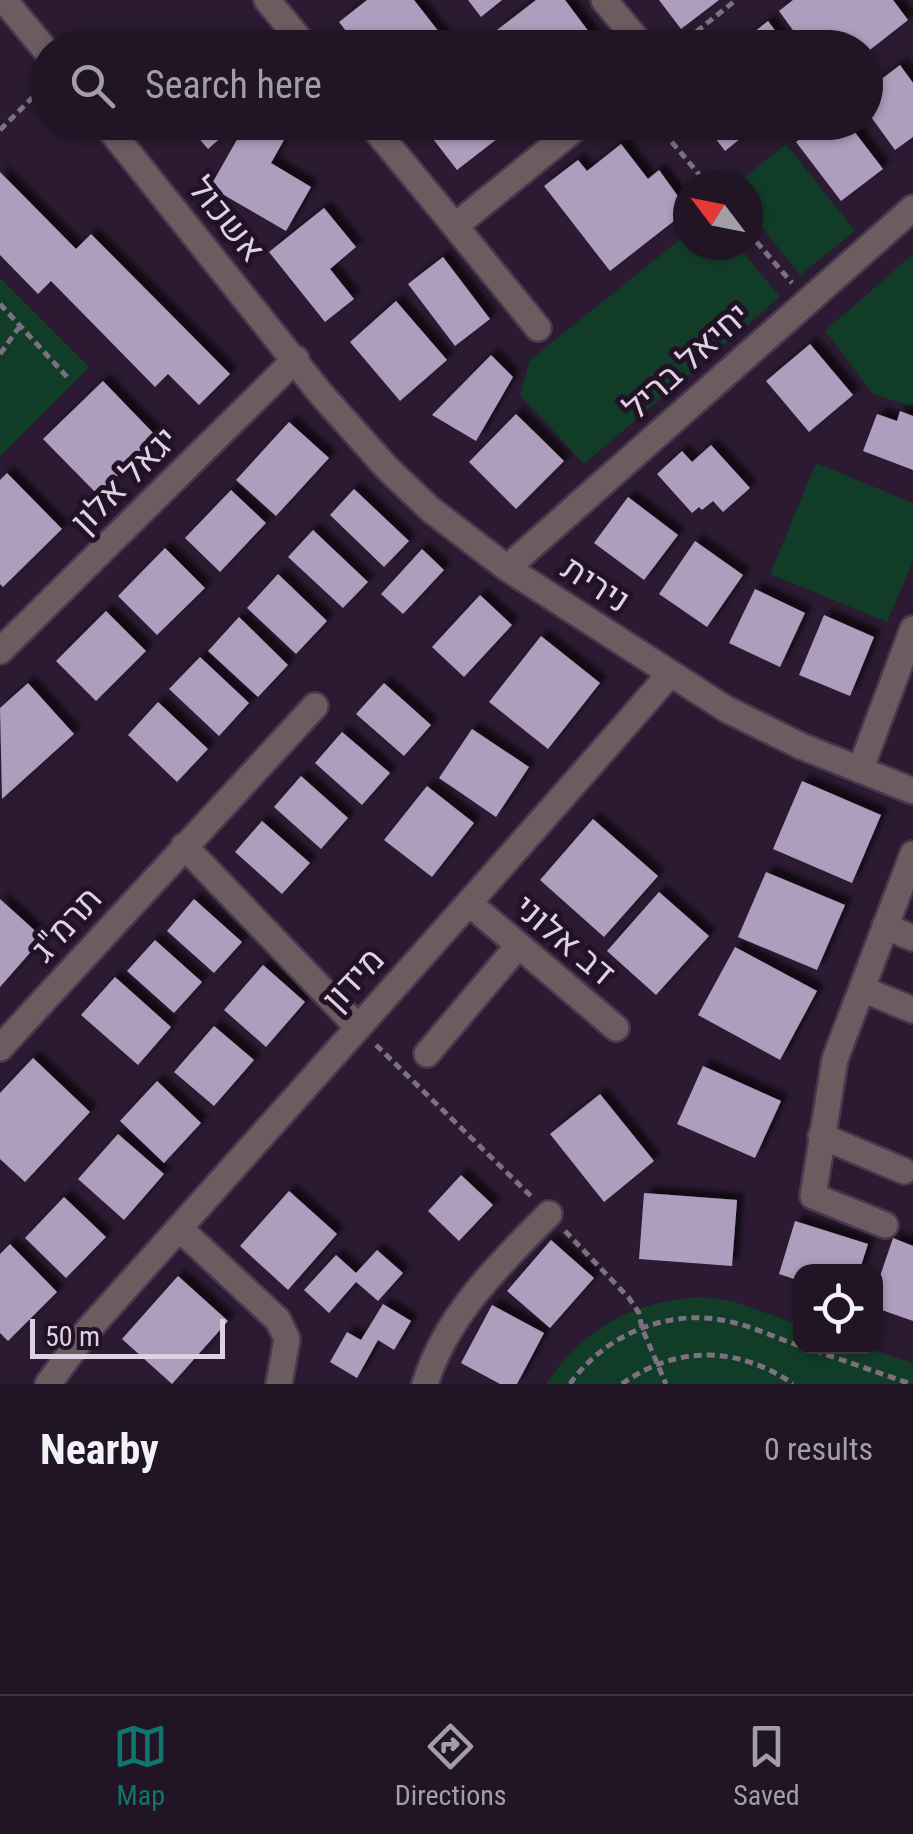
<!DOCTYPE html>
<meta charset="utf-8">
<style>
:root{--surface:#201425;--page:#2d2132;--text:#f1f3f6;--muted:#a29ea7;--line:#3d3342;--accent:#0f766e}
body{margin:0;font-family:"Roboto Condensed",Heebo,sans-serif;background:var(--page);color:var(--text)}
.controls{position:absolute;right:30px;bottom:30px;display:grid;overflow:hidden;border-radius:20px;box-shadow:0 2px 8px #0004}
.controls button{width:90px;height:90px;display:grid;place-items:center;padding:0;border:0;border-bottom:2px solid var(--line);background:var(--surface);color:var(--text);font:50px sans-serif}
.compass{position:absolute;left:673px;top:170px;width:90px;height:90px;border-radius:50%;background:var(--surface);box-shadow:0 2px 8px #0004;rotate:302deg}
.scale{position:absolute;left:30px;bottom:25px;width:195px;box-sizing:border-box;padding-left:10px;border:5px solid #ded2e2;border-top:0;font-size:28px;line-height:35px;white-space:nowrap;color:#ded2e2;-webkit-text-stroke:8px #221127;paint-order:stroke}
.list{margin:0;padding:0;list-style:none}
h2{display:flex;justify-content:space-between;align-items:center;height:130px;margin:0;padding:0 40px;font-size:42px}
h2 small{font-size:32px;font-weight:400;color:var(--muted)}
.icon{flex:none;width:55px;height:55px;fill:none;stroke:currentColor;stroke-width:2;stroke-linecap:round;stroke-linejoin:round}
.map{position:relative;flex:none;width:913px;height:1384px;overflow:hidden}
.search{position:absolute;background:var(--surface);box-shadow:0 2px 8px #0004;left:30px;right:30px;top:30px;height:110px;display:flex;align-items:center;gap:25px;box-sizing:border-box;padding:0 35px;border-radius:55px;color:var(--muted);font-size:38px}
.sheet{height:310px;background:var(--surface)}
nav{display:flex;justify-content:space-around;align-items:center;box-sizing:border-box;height:140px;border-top:2px solid var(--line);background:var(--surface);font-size:28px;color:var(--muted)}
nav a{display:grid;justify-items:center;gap:5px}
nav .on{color:var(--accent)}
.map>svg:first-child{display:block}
</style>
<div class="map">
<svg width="913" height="1384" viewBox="0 0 913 1384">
<defs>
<filter id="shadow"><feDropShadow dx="7" dy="-7" stdDeviation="2.5" flood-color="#0009"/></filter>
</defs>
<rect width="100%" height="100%" fill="#2b1a31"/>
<path fill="#113d28" d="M786 144 855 231 800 275 748 210V185H735Z
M688 233V245H737L780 297 584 464 520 395 530 360Z
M913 254V407L873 394 825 331Z
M0 278 89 367 0 456Z
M816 463 913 503V561L887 622 770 574Z
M700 1297 732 1301 800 1325V1346L864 1347 913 1363V1384H546C586 1327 631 1302 700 1297Z"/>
<path fill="#ae9dbc" filter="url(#shadow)" d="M367 0H414L446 41 438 48H359L339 22Z
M468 0H502L481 17Z
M536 0H565L601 48H510L497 30Z
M659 0H719L681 29Z
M793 0H893L908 20 866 53V48H806L779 11Z
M768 21 788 48H734Z
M900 65 913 83V137L895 150 866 110V91Z
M185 122H239L208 149Z
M247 122H253L284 140 271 163 311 187 286 231 210 187Z
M420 122H513L515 125 457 170Z
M703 122H761L725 151Z
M821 122H847L883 169 841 201 796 142Z
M621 144 648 179 659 170 688 210 610 271 544 186 578 160 587 171Z
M0 172 76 249 91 234 230 374 199 405 168 374 155 387 51 281 38 294 0 255Z
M324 208 356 247 330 269 354 299 325 322 269 252Z
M443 257 490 319 455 346 408 284Z
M396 301 447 360 400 401 350 342Z
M810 344 853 395 809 432 766 381Z
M491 355 513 377 476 441 432 415Z
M103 381 157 437 98 495 43 439Z
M900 411 913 416V470L863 451 877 414 897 421Z
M516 414 564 461 516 509 469 462Z
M289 422 329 458 276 516 236 480Z
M711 445 750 488 723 512 713 501 702 510 699 507 692 513 657 474 682 451 692 462Z
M7 473 62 529 3 587 0 584V480Z
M354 489 409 541 384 567 330 515Z
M231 490 266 523 220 572 185 538Z
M628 497 678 535 644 580 594 543Z
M313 530 368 582 343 608 288 557Z
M695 541 743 575 707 627 659 594Z
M165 548 205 588 157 635 118 596Z
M422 549 444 570 403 614 381 594Z
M278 574 327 621 296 654 247 608Z
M755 589 805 613 780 667 729 643Z
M480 595 512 625 464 677 432 647Z
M106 611 146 651 96 701 56 661Z
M824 615 874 637 850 696 799 675Z
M239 617 288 665 258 697 208 651Z
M541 636 600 683 548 749 489 702Z
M200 657 249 703 219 736 169 689Z
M28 683 74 734 2 799 0 708Z
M384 683 431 725 404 756 356 714Z
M158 702 208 749 177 782 128 735Z
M472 729 529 767 496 817 439 778Z
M342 732 390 773 362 805 315 763Z
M301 776 348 818 321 849 274 807Z
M802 781 881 815 852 883 773 849Z
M427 786 474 823 432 877 384 840Z
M593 819 658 876 604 937 540 880Z
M262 821 310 863 282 894 235 852Z
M766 872 845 905 817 970 738 937Z
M659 892 709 936 656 995 607 951Z
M0 899 43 938 0 987Z
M194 899 242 942 214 973 167 931Z
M155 940 202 982 174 1013 127 971Z
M735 947 817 991 780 1060 698 1015Z
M263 965 305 1002 266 1047 224 1010Z
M115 977 171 1027 138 1065 81 1015Z
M214 1026 254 1060 214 1106 174 1072Z
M33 1058 90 1112 25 1182 0 1159V1093Z
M703 1066 781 1101 755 1158 677 1124Z
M157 1081 201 1123 164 1163 120 1121Z
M600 1094 654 1161 604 1202 550 1134Z
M118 1134 164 1174 124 1220 78 1179Z
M461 1175 493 1205 459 1241 428 1211Z
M289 1191 337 1234 288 1290 240 1246Z
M644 1193 737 1200 732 1266 639 1259Z
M64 1197 106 1237 66 1278 25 1238Z
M795 1221 868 1244 859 1272H800V1281L779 1274Z
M893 1238 913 1246V1321L876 1308V1288Z
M551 1240 594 1278 550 1328 507 1291Z
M10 1244 57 1292 8 1341 0 1333V1254Z
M377 1250 403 1273 378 1301 356 1282 329 1313 304 1290 336 1255 356 1273Z
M178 1276 228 1321 172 1384 122 1339Z
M383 1304 411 1321 394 1350 378 1340 357 1378 330 1362 347 1332 361 1340Z
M492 1305 544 1333 517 1384H500L461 1363Z"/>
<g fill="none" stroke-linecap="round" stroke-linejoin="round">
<defs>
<path id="minor" d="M4 0 48 53
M267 0 307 48
M604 0 644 48
M104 122 321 394 387 468 430 509 507 568 726 709 801 746 913 791
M369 122 455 226 583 122
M455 226 538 328
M507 568 913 208
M0 651 296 359
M860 770 913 629
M184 846 357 1026
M470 904 616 1028
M885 926 913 938
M862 989 913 1010
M0 1048 315 706
M427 1054 518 946
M821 1136 904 1171
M885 1225 813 1196 835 1059 913 854
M179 1228 278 1320 287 1339 279 1384
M48 1384 88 1330C283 1112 478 895 669 675
M425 1384C447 1314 499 1265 549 1214"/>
</defs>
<use href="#minor" stroke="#48374d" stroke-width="30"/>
<path stroke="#7e7083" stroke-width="5" stroke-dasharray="8 5" stroke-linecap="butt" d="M676 48 736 0
M655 122 708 185
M0 130 48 82
M748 232 792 283
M0 304 69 379
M0 354 20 326
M376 1045 533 1198
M565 1231 629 1298 639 1313 642 1328 666 1384
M802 1346 911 1384
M570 1384C604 1335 668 1308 727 1321 752 1326 776 1338 800 1346
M622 1384C676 1345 739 1346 793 1384"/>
<use href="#minor" stroke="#6c5c60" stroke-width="25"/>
</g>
<g text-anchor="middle" stroke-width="10" stroke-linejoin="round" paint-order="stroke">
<g font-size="35" fill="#ded2e2" stroke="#221127">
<text transform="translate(227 219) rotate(51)" y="12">אשכול</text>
<text transform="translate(686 361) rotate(-42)" y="12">יחיאל בריל</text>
<text transform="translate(124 480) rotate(-45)" y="12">יגאל אלון</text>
<text transform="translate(596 584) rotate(33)" y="12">נירית</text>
<text transform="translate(66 924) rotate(-48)" y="12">תרמ"ג</text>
<text transform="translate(565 940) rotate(40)" y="12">דב אלוני</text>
<text transform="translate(353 979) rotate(-47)" y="12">מידון</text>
</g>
</g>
</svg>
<div class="controls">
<button><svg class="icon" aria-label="locate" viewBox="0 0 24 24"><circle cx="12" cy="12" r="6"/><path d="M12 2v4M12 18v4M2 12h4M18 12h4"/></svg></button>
</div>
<svg class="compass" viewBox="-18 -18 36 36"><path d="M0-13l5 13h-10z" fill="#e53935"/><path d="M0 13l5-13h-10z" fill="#a29ea7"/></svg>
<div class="scale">50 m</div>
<div class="search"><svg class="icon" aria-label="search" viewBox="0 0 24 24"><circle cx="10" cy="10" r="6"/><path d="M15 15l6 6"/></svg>Search here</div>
</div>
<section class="sheet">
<h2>Nearby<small>0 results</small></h2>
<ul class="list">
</ul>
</section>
<nav>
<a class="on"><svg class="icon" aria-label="map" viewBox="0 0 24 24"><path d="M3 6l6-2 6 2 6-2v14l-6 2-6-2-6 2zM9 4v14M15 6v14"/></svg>Map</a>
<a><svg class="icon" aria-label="directions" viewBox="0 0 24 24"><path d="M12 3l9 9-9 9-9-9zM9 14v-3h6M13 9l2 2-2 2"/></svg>Directions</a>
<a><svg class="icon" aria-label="saved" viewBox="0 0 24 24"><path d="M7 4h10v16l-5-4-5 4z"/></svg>Saved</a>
</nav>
